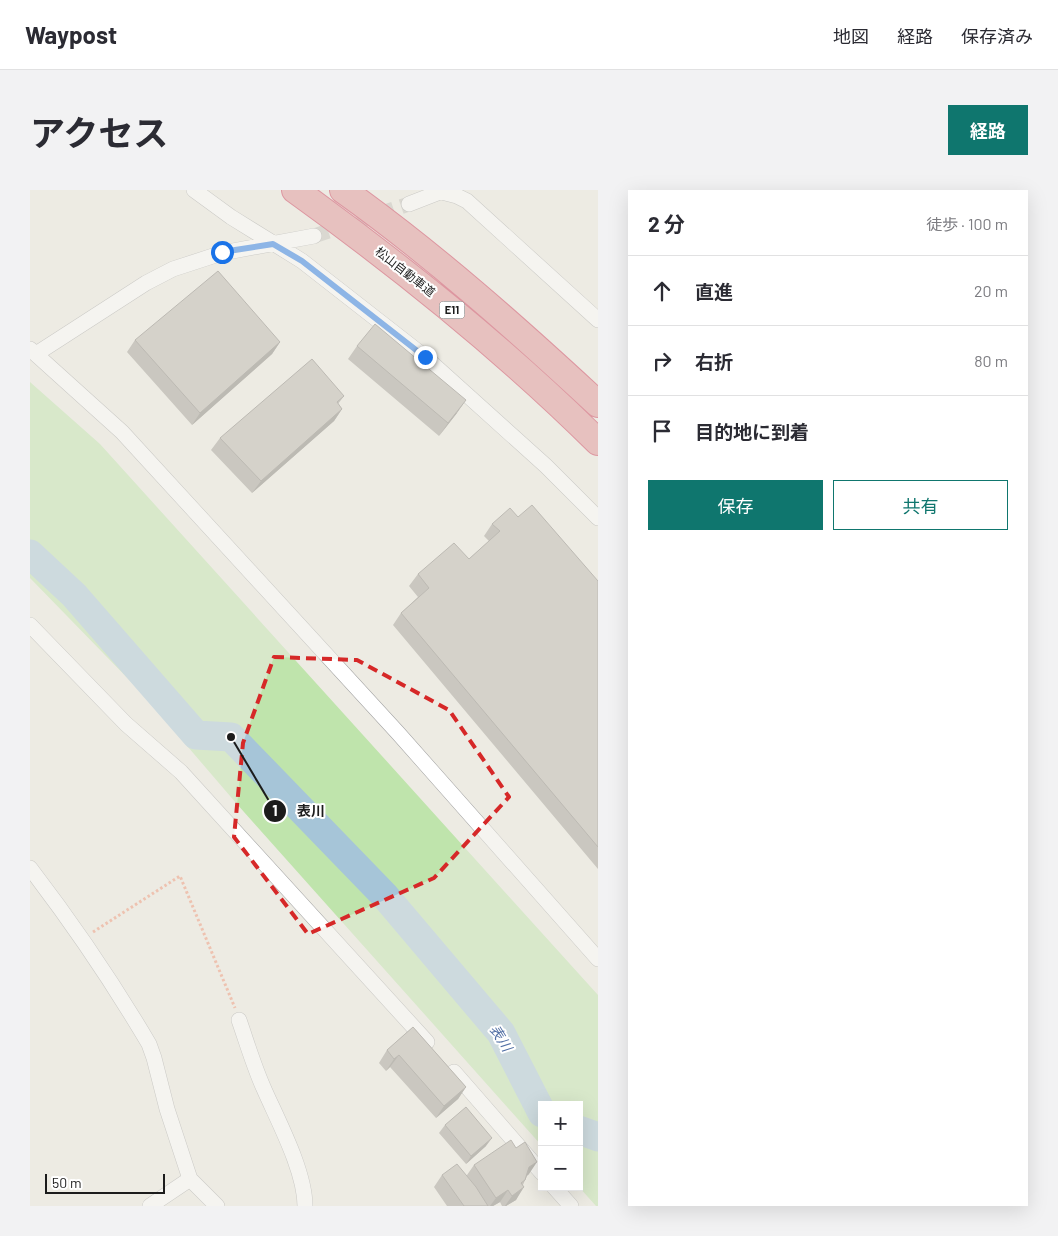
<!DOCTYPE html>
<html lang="ja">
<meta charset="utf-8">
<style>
:root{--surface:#fff;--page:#f2f2f3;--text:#2b2b33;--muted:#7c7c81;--line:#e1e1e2;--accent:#0f766e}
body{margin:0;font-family:Barlow,"Noto Sans JP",sans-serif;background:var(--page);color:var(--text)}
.controls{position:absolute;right:15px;bottom:15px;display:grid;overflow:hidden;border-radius:0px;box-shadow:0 5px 20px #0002}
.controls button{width:45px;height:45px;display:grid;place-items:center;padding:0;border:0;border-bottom:1px solid var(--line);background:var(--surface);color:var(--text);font:25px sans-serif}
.scale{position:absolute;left:15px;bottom:12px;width:120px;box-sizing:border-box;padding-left:5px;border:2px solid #1c1c1c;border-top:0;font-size:14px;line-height:18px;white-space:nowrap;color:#1c1c1c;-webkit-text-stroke:4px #fff;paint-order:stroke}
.stop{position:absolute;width:15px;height:15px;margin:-11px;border:4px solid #1a73e8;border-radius:50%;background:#fff}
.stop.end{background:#1a73e8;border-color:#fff;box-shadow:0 1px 5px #0008}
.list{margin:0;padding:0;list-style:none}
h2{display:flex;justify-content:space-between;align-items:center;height:65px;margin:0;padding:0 20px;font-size:21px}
h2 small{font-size:16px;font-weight:400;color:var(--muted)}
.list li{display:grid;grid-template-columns:32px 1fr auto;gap:15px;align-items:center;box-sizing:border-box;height:70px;padding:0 20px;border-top:1px solid var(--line)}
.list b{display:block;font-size:19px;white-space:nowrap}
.list em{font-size:16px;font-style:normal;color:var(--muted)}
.actions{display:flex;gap:10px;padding:15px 20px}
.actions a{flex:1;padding:11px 0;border:1px solid var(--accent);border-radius:0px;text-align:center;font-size:18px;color:var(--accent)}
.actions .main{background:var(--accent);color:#fff}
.icon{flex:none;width:28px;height:28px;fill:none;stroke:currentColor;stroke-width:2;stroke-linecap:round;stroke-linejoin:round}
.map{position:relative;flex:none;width:568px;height:1016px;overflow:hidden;border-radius:0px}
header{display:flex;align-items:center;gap:30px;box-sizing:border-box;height:70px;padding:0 25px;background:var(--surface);border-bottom:1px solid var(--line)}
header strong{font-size:24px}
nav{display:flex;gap:28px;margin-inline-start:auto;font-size:18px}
.intro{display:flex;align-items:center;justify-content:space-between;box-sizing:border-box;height:120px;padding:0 30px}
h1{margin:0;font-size:35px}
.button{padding:12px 22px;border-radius:0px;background:var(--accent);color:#fff;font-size:18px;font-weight:700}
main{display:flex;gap:30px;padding:0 30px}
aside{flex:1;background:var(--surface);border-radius:0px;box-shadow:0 5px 20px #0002}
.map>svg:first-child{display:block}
</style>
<header>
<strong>Waypost</strong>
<nav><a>地図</a><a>経路</a><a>保存済み</a></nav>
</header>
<div class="intro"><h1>アクセス</h1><a class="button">経路</a></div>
<main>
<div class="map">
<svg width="568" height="1016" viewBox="0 0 568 1016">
<rect width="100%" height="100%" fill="#edebe3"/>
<path fill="#bfe4ac" d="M0 192 70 254 568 805V1016H566L549 997V915H512V956L206 613 110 501 0 388Z"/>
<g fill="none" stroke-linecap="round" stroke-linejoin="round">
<path stroke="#a6c5d8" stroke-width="29" d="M0 364 44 405 166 545 201 547 355 706 471 843 512 923
M549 940 568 947"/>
<path stroke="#c3c2bb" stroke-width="15" stroke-dasharray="15 8" stroke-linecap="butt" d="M284 46 379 14"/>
<defs>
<path id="minor" d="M164 0 201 27 272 71 395 167 516 276 568 328
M404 0 427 6 437 11 568 130
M379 14 415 0
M0 159 92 242 368 543 568 769
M6 164 116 93 143 79 192 63 284 46
M0 435 96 534 151 582 397 852
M0 678C43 734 83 793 119 854L124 868 137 919 160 989 187 1016
M209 830C217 853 224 877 234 899 248 931 275 981 275 1016
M424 882 512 983
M524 997 541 1016
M120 1016 160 989"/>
<path id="motorway" d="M265 0C372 77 474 159 568 252
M313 0C404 65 486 138 568 214"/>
</defs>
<use href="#minor" stroke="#a3a3a3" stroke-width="16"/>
<use href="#motorway" stroke="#ca304f" stroke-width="28"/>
<path stroke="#ef9172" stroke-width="3" stroke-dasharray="2.5 2.5" stroke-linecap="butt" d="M63 742 150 686 205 818"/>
<use href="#minor" stroke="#fff" stroke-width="15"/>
<use href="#motorway" stroke="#df8f93" stroke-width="26"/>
</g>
<path fill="#9f9b94" d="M105 150 250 152 242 164 162 235 97 162Z
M327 156 427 223 409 246 318 169Z
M314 206 308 214 312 219 304 231 222 303 181 260 190 248Z
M488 327 568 391V679L363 435 371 423 388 407 379 396 388 384 439 369 459 351 454 346 462 334Z
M383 837 436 897 428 909 406 928 360 877 356 881 349 873 357 860Z
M415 935 456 956 436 974 409 943Z
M486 958 499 984 497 986 486 1010 476 1016H472L470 1012 463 1016H417L404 997 412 985H437L444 975Z"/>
<path fill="#827e78" d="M250 152 242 164 162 235 170 223Z
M436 210 427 223 409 246 418 233Z
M312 219 304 231 222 303 231 291Z
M369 865 360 877 356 881 364 869Z
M436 897 428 909 406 928 414 916Z
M462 948 456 956 436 974 441 966Z
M507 972 499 984 491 990 499 977Z
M494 997 486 1010 476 1016H475L482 1006Z
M478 1000 470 1012 463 1016H460L466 1008Z"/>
<path fill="#b9b4ac" stroke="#827e78" d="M188 81 250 152 170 223 105 150Z
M345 134 436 210 418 233 327 156Z
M282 169 314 206 307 212 312 219 231 291 190 248Z
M502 315 568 391V657L371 423 399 398 388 384 424 353 439 369 470 341 462 334 480 318 488 327Z
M383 837 436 897 414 916 369 865 364 869 357 860Z
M436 917 462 948 441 966 415 935Z
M481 950 486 958 495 952 507 972 499 977 495 990 491 993 494 997 482 1006 478 1000 466 1008 444 975Z
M427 974 446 997 458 1016H434L412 985Z"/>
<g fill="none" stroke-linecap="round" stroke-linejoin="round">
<path stroke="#1a73e8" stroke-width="6" d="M192 62 243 54 272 71 395 167"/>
</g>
<path d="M0 0H568V1016H0ZM244 467 327 470 419 520 479 607 404 688 278 744 204 647 213 553Z" fill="#edebe3" fill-opacity=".55" fill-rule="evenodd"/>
<path fill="none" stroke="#d62828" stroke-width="4" stroke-dasharray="10 6" stroke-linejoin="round" d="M244 467 327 470 419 520 479 607 404 688 278 744 204 647 213 553Z"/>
<g text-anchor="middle" stroke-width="4" stroke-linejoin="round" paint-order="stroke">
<rect fill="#fff" stroke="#606060" stroke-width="1" x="409.5" y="111.5" width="25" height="17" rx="4"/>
<g font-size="11" font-weight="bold" fill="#1c1c1c">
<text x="422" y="124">E11</text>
</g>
<g font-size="12" fill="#1c1c1c" stroke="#fff">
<text transform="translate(375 82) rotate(38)" y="4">松山自動車道</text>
</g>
<g font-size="14" font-style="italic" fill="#506ea4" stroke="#fff">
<text transform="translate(471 848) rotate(58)" y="5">表川</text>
</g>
</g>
<path fill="none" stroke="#1c1c1c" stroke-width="2" d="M201 547L245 621"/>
<g fill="#1c1c1c" stroke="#fff" stroke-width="2">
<circle cx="201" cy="547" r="5"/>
<circle cx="245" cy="621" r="12"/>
</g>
<g font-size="15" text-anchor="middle" font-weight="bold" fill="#fff">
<text x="245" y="626">1</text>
</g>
<g font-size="14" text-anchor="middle" font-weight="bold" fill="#1c1c1c" stroke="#fff" stroke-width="4" stroke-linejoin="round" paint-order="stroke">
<text x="281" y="626">表川</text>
</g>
</svg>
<div class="controls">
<button>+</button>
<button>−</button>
</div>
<div class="scale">50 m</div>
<div class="stop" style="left:192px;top:62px"></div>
<div class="stop end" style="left:395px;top:167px"></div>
</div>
<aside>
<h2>2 分<small>徒歩 · 100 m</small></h2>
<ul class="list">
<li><svg class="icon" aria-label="ahead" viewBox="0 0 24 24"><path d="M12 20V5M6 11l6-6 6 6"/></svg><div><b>直進</b></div><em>20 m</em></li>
<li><svg class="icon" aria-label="right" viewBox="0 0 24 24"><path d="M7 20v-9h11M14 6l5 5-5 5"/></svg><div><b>右折</b></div><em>80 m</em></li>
<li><svg class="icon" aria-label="arrive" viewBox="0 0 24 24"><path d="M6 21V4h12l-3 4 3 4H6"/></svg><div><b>目的地に到着</b></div></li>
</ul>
<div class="actions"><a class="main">保存</a><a>共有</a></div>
</aside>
</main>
